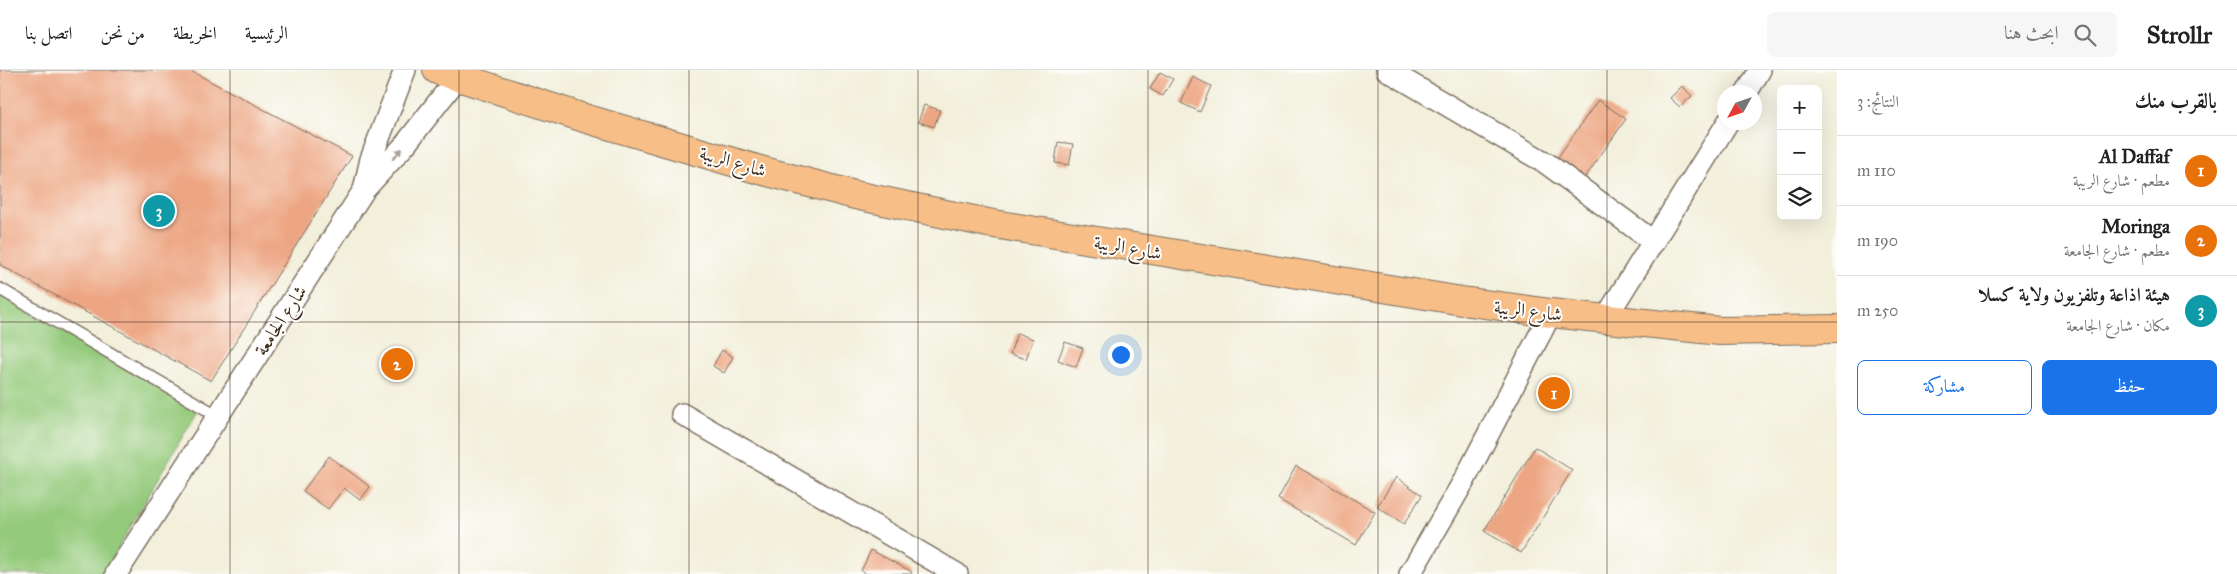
<!DOCTYPE html>
<html lang="ar">
<meta charset="utf-8">
<style>
:root{--surface:#fff;--page:#f6f6f6;--text:#222;--muted:#767676;--line:#e0e0e0;--accent:#1a73e8}
body{margin:0;font-family:"IM FELL Great Primer",Amiri,serif;background:var(--page);color:var(--text);direction:rtl}
.controls{position:absolute;right:15px;top:15px;display:grid;overflow:hidden;border-radius:8px;box-shadow:0 5px 20px #0002}
.controls button{width:45px;height:45px;display:grid;place-items:center;padding:0;border:0;border-bottom:1px solid var(--line);background:var(--surface);color:var(--text);font:25px sans-serif}
.compass{position:absolute;left:1717px;top:15px;width:45px;height:45px;border-radius:50%;background:var(--surface);box-shadow:0 5px 20px #0002;rotate:230deg}
.you{position:absolute;left:1120px;top:284px;width:18px;height:18px;margin:-12px;border:4px solid #fff;border-radius:50%;background:#1a73e8;box-shadow:0 0 0 8px #1a73e833}
.badge{display:grid;place-items:center;width:32px;height:32px;border-radius:50%;background:var(--accent);color:#fff;font-size:16px;font-weight:700}
.pin{position:absolute;translate:-50% -50%;border:2px solid #fff;box-shadow:0 1px 5px #0006}
.list{margin:0;padding:0;list-style:none}
h2{display:flex;justify-content:space-between;align-items:center;height:65px;margin:0;padding:0 20px;font-size:21px}
h2 small{font-size:16px;font-weight:400;color:var(--muted)}
.list li{display:grid;grid-template-columns:32px 1fr auto;gap:15px;align-items:center;box-sizing:border-box;height:70px;padding:0 20px;border-top:1px solid var(--line)}
.list b{display:block;font-size:19px;white-space:nowrap}
.list p{margin:0;font-size:16px;white-space:nowrap;color:var(--muted)}
.list em{font-size:16px;font-style:normal;color:var(--muted)}
.actions{display:flex;gap:10px;padding:15px 20px}
.actions a{flex:1;padding:11px 0;border:1px solid var(--accent);border-radius:8px;text-align:center;font-size:18px;color:var(--accent)}
.actions .main{background:var(--accent);color:#fff}
.icon{flex:none;width:28px;height:28px;fill:none;stroke:currentColor;stroke-width:2;stroke-linecap:round;stroke-linejoin:round}
.map{position:relative;flex:none;width:1837px;height:504px;overflow:hidden;direction:ltr}
header{display:flex;align-items:center;gap:30px;box-sizing:border-box;height:70px;padding:0 25px;background:var(--surface);border-bottom:1px solid var(--line)}
header strong{font-size:24px}
nav{display:flex;gap:28px;margin-inline-start:auto;font-size:18px}
.search{width:350px;height:45px;background:var(--page);display:flex;align-items:center;gap:12px;box-sizing:border-box;padding:0 18px;border-radius:8px;color:var(--muted);font-size:19px}
main{display:flex}
aside{flex:1;background:var(--surface)}
.map>svg:first-child{display:block}
</style>
<header>
<strong>Strollr</strong>
<div class="search"><svg class="icon" aria-label="search" viewBox="0 0 24 24"><circle cx="10" cy="10" r="6"/><path d="M15 15l6 6"/></svg>ابحث هنا</div>
<nav><a>الرئيسية</a><a>الخريطة</a><a>من نحن</a><a>اتصل بنا</a></nav>
</header>
<main>
<aside>
<h2>بالقرب منك<small>النتائج: 3</small></h2>
<ul class="list">
<li><span class="badge" style="background:#e8710a">1</span><div><b>Al Daffaf</b><p>مطعم · شارع الريبة</p></div><em>110 m</em></li>
<li><span class="badge" style="background:#e8710a">2</span><div><b>Moringa</b><p>مطعم · شارع الجامعة</p></div><em>190 m</em></li>
<li><span class="badge" style="background:#0f9aa8">3</span><div><b>هيئة اذاعة وتلفزيون ولاية كسلا</b><p>مكان · شارع الجامعة</p></div><em>250 m</em></li>
</ul>
<div class="actions"><a class="main">حفظ</a><a>مشاركة</a></div>
</aside>
<div class="map">
<svg width="1837" height="504" viewBox="0 0 1837 504">
<rect width="100%" height="100%" fill="#fdfcf7"/>
<filter id="ink" filterUnits="userSpaceOnUse"><feTurbulence type="fractalNoise" baseFrequency=".02" numOctaves="2"/><feDisplacementMap in="SourceGraphic" scale="10" xChannelSelector="R" yChannelSelector="G"/><feConvolveMatrix kernelMatrix="1 2 1 2 8 2 1 2 1" color-interpolation-filters="sRGB"/></filter>
<filter id="wash" filterUnits="userSpaceOnUse"><feTurbulence type="fractalNoise" baseFrequency=".0096" numOctaves="4" result="noise"/><feDisplacementMap in="SourceGraphic" scale="20" xChannelSelector="R" yChannelSelector="G"/><feGaussianBlur stdDeviation="1.12" result="paint"/><feColorMatrix in="noise" values="0 0 0 0 0 0 0 0 0 0 0 0 0 0 0 0 0 1.4 0 .05"/><feComposite in="paint" operator="in"/></filter>
<g filter="url(#wash)">
<rect width="100%" height="100%" fill="#f2efdb"/>
<path fill="#94ca7c" stroke="#687a4d" d="M0 226 198 340 103 504H0Z"/>
<g id="blocks">
<path fill="#eda683" d="M0 0H189L352 86 211 311 0 195Z
M1160 2 1173 9 1163 26 1150 19Z
M1193 7 1211 16 1200 42 1181 33Z
M1682 16 1692 26 1680 37 1670 28Z
M1598 30 1626 49 1584 109 1556 90Z
M924 35 940 40 934 57 918 52Z
M1058 72 1073 74 1069 95 1055 93Z
M1017 263 1033 269 1026 289 1010 284Z
M1065 272 1083 278 1076 297 1058 290Z
M722 280 733 287 724 303 713 296Z
M1535 377 1572 400 1521 483 1484 461Z
M329 386 370 417 360 430 344 418 328 439 303 421Z
M1296 396 1375 442 1356 475 1278 429Z
M1396 407 1422 425 1404 454 1377 437Z
M871 480 912 502 911 504H867L861 501Z"/>
</g>
</g>
<g filter="url(#ink)">
<use href="#blocks" fill-opacity="0" stroke="#7b6f60" stroke-width="1"/>
<g fill="none" stroke-linecap="round" stroke-linejoin="round">
<defs>
<path id="service" d="M0 219 218 346"/>
<path id="minor" d="M1387 0 1546 93 1654 172
M1747 22 1760 0
M364 120 371 89 405 0
M1605 249 1728 52
M682 344 957 504
M116 504 364 120 404 76 458 7
M1410 504 1465 409 1551 243"/>
<path id="primary" d="M437 0 584 48 760 100 855 125 988 153 1462 231 1551 243 1720 261 1837 259"/>
</defs>
<use href="#service" stroke="#7b6f60" stroke-width="14"/>
<use href="#minor" stroke="#7b6f60" stroke-width="24"/>
<use href="#primary" stroke="#7b6f60" stroke-width="30"/>
<use href="#service" stroke="#fff" stroke-width="11"/>
<use href="#minor" stroke="#fff" stroke-width="21"/>
<use href="#primary" stroke="#f7be88" stroke-width="28"/>
</g>
<defs><path id="oneway-solid" d="M-6-.8H1V-3.2L6.5 0L1 3.2V.8H-6Z" transform="scale(1.25)"/></defs>
<use fill="#a79f9a" href="#oneway-solid" transform="translate(397 84) rotate(-50)"/>
</g>
<path fill="none" stroke="#3b2a1e" stroke-width="1" stroke-opacity="0.55" d="M230 0V504M459 0V504M689 0V504M918 0V504M1148 0V504M1378 0V504M1607 0V504M0 252H1837"/>
<g text-anchor="middle" stroke-width="4" stroke-linejoin="round" paint-order="stroke">
<g font-size="19" fill="#3b2a1e" stroke="#fdfcf7">
<text transform="translate(733 91) rotate(16)" y="7">شارع الريبة</text>
<text transform="translate(1128 177) rotate(10)" y="7">شارع الريبة</text>
<text transform="translate(1528 240) rotate(7)" y="7">شارع الريبة</text>
<text transform="translate(280 250) rotate(-57)" y="7">شارع الجامعة</text>
</g>
</g>
</svg>
<div class="controls">
<button>+</button>
<button>−</button>
<button><svg class="icon" aria-label="layers" viewBox="0 0 24 24"><path d="M12 4l9 5-9 5-9-5zM3 14l9 5 9-5"/></svg></button>
</div>
<svg class="compass" viewBox="-18 -18 36 36"><path d="M0-13l5 13h-10z" fill="#e53935"/><path d="M0 13l5-13h-10z" fill="#767676"/></svg>
<div class="you"></div>
<div class="pin badge" style="left:1554px;top:323px;background:#e8710a">1</div>
<div class="pin badge" style="left:397px;top:294px;background:#e8710a">2</div>
<div class="pin badge" style="left:159px;top:141px;background:#0f9aa8">3</div>
</div>
</main>
